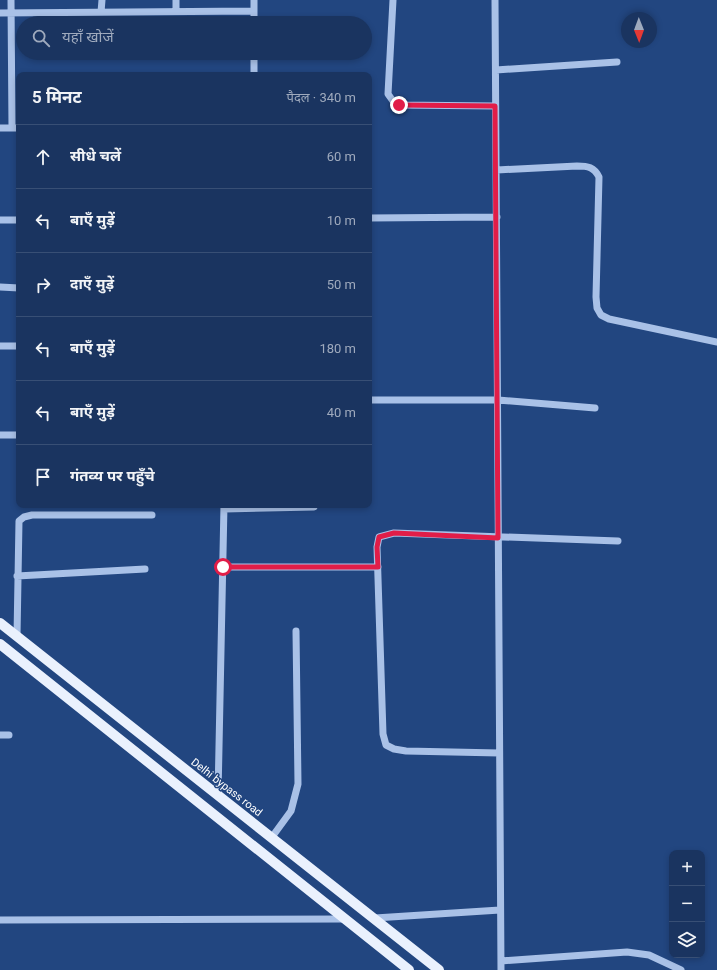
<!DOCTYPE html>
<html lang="hi">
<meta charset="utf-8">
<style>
:root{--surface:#1a3460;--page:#273f69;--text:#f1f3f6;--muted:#9faabd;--line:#384f75}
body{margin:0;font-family:Roboto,"Noto Sans Devanagari",sans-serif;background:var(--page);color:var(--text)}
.controls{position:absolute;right:12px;bottom:12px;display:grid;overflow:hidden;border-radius:8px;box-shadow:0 2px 6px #0003}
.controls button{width:36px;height:36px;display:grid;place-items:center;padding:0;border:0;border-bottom:1px solid var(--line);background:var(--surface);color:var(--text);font:20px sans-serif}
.compass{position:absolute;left:621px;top:12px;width:36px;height:36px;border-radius:50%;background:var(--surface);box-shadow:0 2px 6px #0003;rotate:179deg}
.stop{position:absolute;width:12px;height:12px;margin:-9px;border:3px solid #e11d48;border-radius:50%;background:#fff}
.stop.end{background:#e11d48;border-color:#fff;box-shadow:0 1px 4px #0008}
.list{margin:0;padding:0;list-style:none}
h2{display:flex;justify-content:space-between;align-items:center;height:52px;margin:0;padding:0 16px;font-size:17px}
h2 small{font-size:13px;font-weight:400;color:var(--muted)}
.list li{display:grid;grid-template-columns:26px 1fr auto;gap:12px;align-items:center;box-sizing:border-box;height:64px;padding:0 16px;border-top:1px solid var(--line)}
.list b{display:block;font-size:15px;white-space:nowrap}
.list em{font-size:13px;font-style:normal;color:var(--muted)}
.icon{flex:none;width:22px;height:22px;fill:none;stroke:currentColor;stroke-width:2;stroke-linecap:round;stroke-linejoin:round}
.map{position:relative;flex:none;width:717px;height:970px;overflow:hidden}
.search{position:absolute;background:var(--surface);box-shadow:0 2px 6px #0003;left:16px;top:16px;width:356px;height:44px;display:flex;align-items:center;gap:10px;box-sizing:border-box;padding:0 14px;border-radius:22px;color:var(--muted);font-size:15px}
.panel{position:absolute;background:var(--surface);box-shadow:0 2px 6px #0003;left:16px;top:72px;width:356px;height:436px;border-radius:8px}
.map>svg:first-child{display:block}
</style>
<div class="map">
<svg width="717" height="970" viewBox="0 0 717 970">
<rect width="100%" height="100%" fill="#224680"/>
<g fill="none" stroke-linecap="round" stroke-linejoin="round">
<path stroke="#a9c1e7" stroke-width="7" d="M11 0 12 128
M176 0V10
M393 0 388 94 393 101 399 105 495 106
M495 0 501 970
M101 12 102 0
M0 13 254 11
M254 23V0
M496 70 617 62
M254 75V53
M0 128H19
M497 170 577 166C588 166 594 167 599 177L596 297 597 308 601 315 609 319 717 342
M369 218 497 217
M0 220H19
M0 287 19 288
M0 346H19
M369 400H498L595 408
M0 435H19
M224 509 314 507
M223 567H378
M17 576 145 569
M17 636 19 521 24 517 32 515H152
M0 735H9
M499 753 406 751 394 749 386 745 383 734 377 547 379 537 394 533 618 541
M218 795 224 505
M272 837 291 811 298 784 296 631
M375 918 500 910
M0 920 345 919
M501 961 627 952 649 955 681 970"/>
<path stroke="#eaf1fd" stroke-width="10" d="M0 623 439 970
M0 644 409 970"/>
</g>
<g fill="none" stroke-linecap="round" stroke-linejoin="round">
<path stroke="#e11d48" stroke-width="5" d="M223 567H378L377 547 379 537 394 533 498 538 495 106 399 105"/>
</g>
<g text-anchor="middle" stroke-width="3" stroke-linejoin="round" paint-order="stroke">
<g font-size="11" fill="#fff" stroke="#224680">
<text transform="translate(227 787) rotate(38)" y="4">Delhi bypass road</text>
</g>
</g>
</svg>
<div class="controls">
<button>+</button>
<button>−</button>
<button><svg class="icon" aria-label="layers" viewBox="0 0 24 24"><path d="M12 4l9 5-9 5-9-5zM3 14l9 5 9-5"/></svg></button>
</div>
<svg class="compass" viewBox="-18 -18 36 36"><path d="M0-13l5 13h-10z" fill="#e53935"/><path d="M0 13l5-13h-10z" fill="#9faabd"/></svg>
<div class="stop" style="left:223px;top:567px"></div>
<div class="stop end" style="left:399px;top:105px"></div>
<div class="search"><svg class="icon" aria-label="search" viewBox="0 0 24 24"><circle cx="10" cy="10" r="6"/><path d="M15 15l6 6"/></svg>यहाँ खोजें</div>
<section class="panel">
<h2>5 मिनट<small>पैदल · 340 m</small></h2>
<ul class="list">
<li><svg class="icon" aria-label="ahead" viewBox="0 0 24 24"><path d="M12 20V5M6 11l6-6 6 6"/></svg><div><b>सीधे चलें</b></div><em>60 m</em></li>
<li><svg class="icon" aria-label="left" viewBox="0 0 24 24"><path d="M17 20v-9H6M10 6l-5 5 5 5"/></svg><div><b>बाएँ मुड़ें</b></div><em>10 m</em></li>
<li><svg class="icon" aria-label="right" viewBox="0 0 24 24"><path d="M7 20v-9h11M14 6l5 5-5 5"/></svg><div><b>दाएँ मुड़ें</b></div><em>50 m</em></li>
<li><svg class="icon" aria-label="left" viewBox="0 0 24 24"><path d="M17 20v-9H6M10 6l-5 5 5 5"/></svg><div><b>बाएँ मुड़ें</b></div><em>180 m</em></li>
<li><svg class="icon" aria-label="left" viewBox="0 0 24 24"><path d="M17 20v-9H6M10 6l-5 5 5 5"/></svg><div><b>बाएँ मुड़ें</b></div><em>40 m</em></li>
<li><svg class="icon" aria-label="arrive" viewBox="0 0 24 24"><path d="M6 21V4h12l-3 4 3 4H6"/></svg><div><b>गंतव्य पर पहुँचे</b></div></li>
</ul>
</section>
</div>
